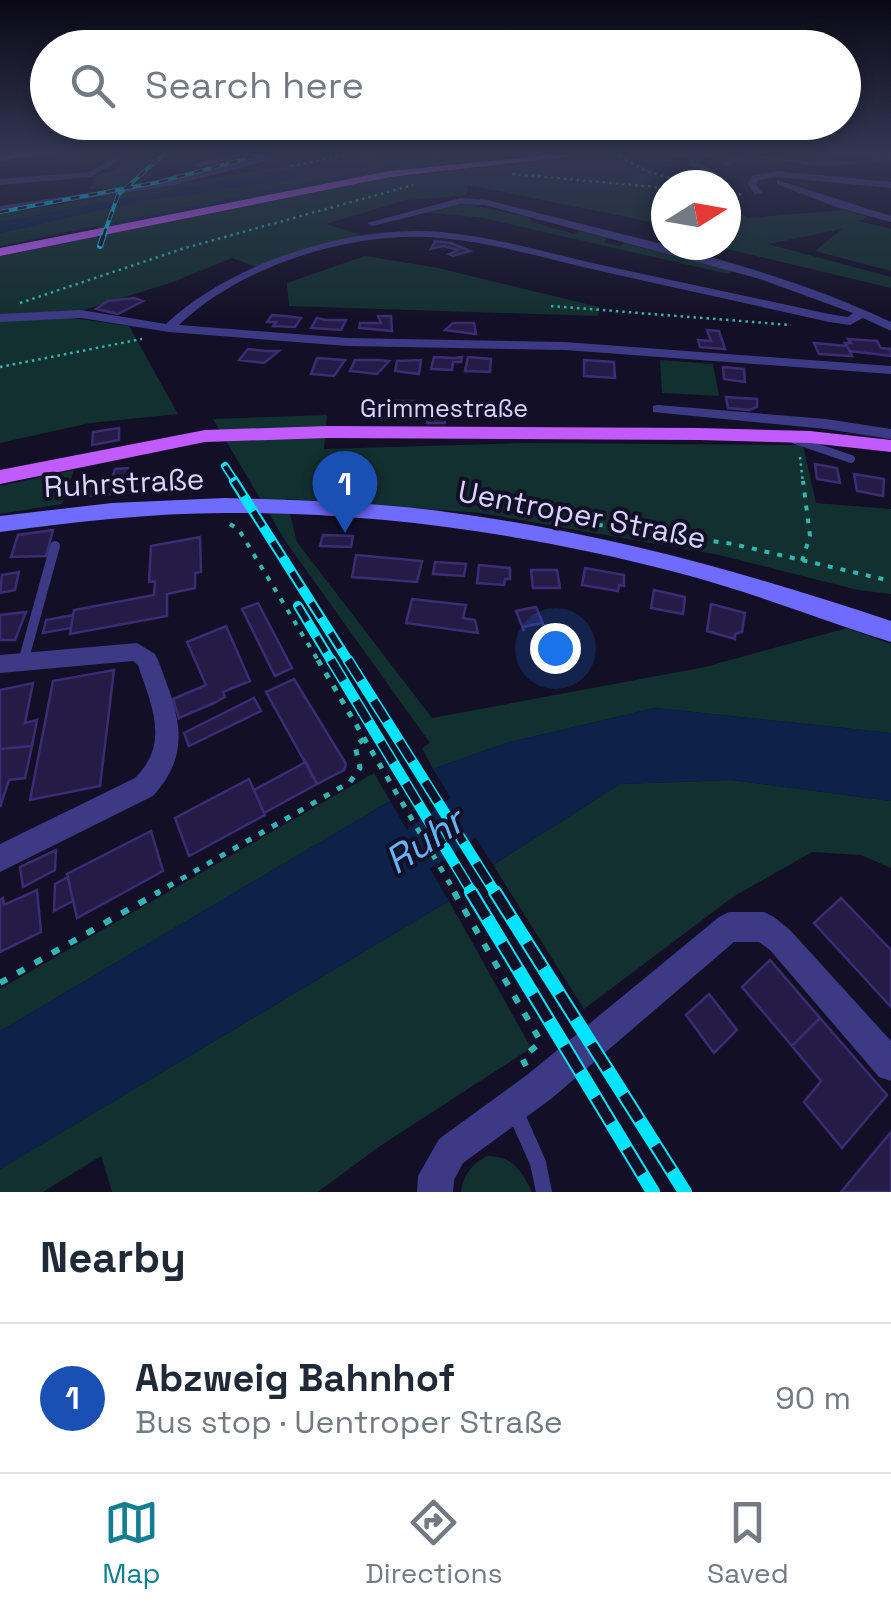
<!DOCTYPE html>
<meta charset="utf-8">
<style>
:root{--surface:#fff;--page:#f6f6f7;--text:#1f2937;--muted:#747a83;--line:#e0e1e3;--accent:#117e91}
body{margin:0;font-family:"Space Grotesk",sans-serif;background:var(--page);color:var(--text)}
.compass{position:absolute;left:651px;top:170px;width:90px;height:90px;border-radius:50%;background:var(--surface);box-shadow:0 5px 15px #0003;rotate:79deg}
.you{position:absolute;left:555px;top:648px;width:35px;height:35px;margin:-25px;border:8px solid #fff;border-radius:50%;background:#1a73e8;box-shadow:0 0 0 15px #1a73e833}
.badge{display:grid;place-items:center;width:65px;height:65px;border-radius:50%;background:var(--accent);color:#fff;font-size:32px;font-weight:700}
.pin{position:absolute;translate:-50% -82px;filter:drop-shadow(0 2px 5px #0008)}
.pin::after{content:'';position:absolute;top:52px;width:35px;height:30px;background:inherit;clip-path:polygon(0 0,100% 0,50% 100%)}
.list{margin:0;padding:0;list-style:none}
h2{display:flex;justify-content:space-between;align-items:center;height:130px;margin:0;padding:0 40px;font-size:42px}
h2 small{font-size:32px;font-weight:400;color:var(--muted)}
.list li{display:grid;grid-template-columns:65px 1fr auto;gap:30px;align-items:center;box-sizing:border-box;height:150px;padding:0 40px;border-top:2px solid var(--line)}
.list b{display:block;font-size:38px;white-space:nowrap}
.list p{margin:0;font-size:32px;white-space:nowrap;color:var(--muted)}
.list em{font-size:32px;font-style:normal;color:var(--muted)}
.icon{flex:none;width:55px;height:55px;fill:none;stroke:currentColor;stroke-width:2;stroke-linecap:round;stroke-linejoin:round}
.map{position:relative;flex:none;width:891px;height:1192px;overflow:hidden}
.search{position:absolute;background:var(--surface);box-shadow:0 5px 15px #0003;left:30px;right:30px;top:30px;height:110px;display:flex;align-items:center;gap:25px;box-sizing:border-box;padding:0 35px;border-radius:55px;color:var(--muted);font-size:38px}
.sheet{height:280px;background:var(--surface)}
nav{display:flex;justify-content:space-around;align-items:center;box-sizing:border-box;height:140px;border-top:2px solid var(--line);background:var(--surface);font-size:28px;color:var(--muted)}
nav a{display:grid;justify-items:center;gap:5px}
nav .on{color:var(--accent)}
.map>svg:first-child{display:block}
</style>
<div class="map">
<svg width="891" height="1192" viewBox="0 0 891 1192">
<rect width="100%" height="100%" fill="#130f26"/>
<path fill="#12302f" d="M136 153H162L119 189H90L98 173 112 172Z
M310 153H378L0 222V214L322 160Z
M415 153H453L111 226 433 159 472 153H575L424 166 90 232 102 225 0 246V233L134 202 291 179Z
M616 153 663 176H713L725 185H666V225L468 185 467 195 406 200 326 224 365 236 257 267 232 258 173 282 80 311 0 317V256L391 177Z
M467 204 532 218 529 221 574 234 579 231 606 238 604 242 620 246 624 243 732 271 728 274 483 218 423 212Z
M726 206 748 218 845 210 868 217 858 221 891 229V271L815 251 842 229 768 244 891 277V288L710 245H726Z
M365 256 438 268 599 307 598 316 289 306 287 283Z
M72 318 129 326 178 414 90 423 0 443V321Z
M660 360 713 364 719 396 662 393Z
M327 415 324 449 525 443 803 445 816 503 891 509V594L858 590 719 555 481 513 286 499 297 542 432 718 705 667 847 628 891 644V733L655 708 506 743 433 769 422 748 430 743 286 542 213 419Z
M74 470 62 504 0 514V486Z
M374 773 390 801 0 1031V989Z
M731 780 891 801V868L861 855 812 852 733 897 584 1009 493 865 620 784Z
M449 901 531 1048 380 1146 318 1192H112L101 1156 43 1192H0V1169Z
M487 1156C513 1156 521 1170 532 1192H461C464 1174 471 1165 487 1156Z"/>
<path fill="#0c2248" d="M378 153H415L291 179 134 202 0 233V222Z
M453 153H472L110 227 112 223Z
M655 708 891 733V801L731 780 620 784 493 865 433 769 506 743Z
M390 801 449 901 0 1169V1031Z"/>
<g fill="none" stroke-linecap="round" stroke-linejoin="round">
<path stroke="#0c2248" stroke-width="2.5" d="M221 153 274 176
M607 154 656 180 676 185"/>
<path fill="#0c2248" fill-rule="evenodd" d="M501 766 517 772 523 787C506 825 419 879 380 895L363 888 356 871 363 854 411 827 485 772Z"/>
</g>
<path fill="#241b47" stroke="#3b2d73" stroke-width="2.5" d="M435 241 451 243 470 251 453 256 449 254 458 250 443 246 431 249Z
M134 298 143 301 118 314 96 309 108 301Z
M272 315 285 316 301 318 295 327 273 326 276 322H267Z
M378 316H391L392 331 359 328 360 323H381Z
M317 318 326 320H346L341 330 311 328Z
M453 323H474L476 334 445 330Z
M707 330 719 331 725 349 700 347 698 340 711 341Z
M848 339 877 341 881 348 891 349V356L850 351 845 343H851Z
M814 343 847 346 852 356 819 354Z
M248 349 266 351H279L264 363 239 360Z
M434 357 454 358 462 357 461 362H453L452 370 431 369Z
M468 357 491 359 490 372 465 371Z
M317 358 345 360 334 376 311 374Z
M355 360H377L389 361 377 374 350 371Z
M421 360 419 374 395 371 397 361Z
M584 360 614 362 615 378 584 376Z
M723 367 744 369 745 382 724 379Z
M726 397 757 399V407L749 410 728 408Z
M387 401H414L413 414H385Z
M427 407 444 411 445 423H427Z
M119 428V440L92 445 93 432Z
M815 464 837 468 840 483 817 479Z
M128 468 129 477 146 475 142 491 77 497 84 480 112 479 115 469Z
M854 474 884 479 883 496 857 491Z
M53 530 46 556 11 557 18 535Z
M323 535 353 536 351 547 320 546Z
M200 537 201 572 195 573V588L167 594V616L70 634 74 610 154 595 155 581 149 582 151 546Z
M356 555 422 561 417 582 352 577Z
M435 562 466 564 464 576 433 574Z
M479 565 510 568V579H505L504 585 477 583Z
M585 568 624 575V586L619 585 618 591 582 585Z
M531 570H557L560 588H533Z
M19 572 15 590 0 593 2 575Z
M654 590 685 597 683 614 651 608Z
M412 599 466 605 463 618 475 620 478 633 406 623Z
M258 603 292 668 275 676 242 609Z
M711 604 745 613 742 632 735 634V639L707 631Z
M536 607 544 626 542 623 523 627 524 631 516 611Z
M26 612 15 640H0V615Z
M73 615 71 628 43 633 46 620Z
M226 626 250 681 223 692 225 697 214 703 179 718 173 699 206 685 187 642Z
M114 670 100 786 30 800 53 681Z
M294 679 346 764 344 770 317 784 266 692Z
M33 683 25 723 37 720 32 746 0 749V690Z
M254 698 261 711 189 746 184 733Z
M32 746 25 778 9 780 0 807V749Z
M306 762 317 784 264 813 254 790Z
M249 779 265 815 189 856 175 818Z
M151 831 163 871 77 918 67 874Z
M56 850 55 870 23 887 20 867Z
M68 877 73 901 54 911 55 884Z
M37 890 41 932 0 952V900L3 898 4 905Z
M841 898 891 950V1007L814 923Z
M770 960 820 1018 792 1046 742 987Z
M709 994 737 1030 714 1053 686 1015Z
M820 1018 887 1095 842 1148 804 1102 821 1081 792 1046Z
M891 1132V1192H841Z"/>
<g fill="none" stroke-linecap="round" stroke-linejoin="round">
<path stroke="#2fb8b0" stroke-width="2.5" stroke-dasharray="2.5 4" stroke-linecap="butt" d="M614 153 646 171 697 185
M291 166 355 153
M512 174 666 188
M726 196 744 194
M20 303 185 248 413 185
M551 306 791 325
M0 367 142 339
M800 457 803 483"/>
<path stroke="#2fb8b0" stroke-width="4" stroke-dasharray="5 8" stroke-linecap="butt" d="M572 521 733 544 891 581
M230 524 239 530 319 662
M802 561 810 536 803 481"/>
<path stroke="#2fb8b0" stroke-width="5" stroke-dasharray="6 9" stroke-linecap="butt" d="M318 660 456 894
M155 894 350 782 360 768 355 746 364 739"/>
<path stroke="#2fb8b0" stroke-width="6" stroke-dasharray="8 12" stroke-linecap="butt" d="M454 892 541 1042 522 1058 526 1066
M0 983 159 892"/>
<path stroke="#3d3a85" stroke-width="5" d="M726 163 744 156
M198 165 244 153
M180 181 286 153"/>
<path stroke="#3d3a85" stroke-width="8" d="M795 440 851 459"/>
<path stroke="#3d3a85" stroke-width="10" d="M23 662 55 546"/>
<path stroke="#3d3a85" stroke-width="16" d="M516 1113 538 1163 544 1192"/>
<path fill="#3d3a85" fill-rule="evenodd" d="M123 153H132L91 177 0 185V179L89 172Z
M698 153H708L696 162 715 171V175L689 165V156Z
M725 153 820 162 891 158V162L820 166Z
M777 171 891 182V188L777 177 758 180 756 184 762 193 755 195 748 184 752 176Z
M183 179 180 184 0 212V206Z
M777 180 891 216V222L836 207 777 184Z
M461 198 488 200C619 235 770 264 891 322V331L863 318 850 325 829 322C755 305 680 289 605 272 551 260 496 243 441 238 354 230 243 264 179 325L347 338 565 342 891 366V374L565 350 347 346 169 332 81 318 0 322V314L81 310 166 324C232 262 351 224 441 232 497 237 551 254 606 266 680 282 755 298 829 314L848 317 853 313 760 279 485 205 461 204 372 226 367 223Z
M658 405 826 419 891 429V439L826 429 653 412V406Z
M137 643 155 654 158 660C177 711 195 750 153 796L0 872V844L135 778C170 743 152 707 138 665L133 661 0 673V655Z
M729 912H764L774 917 790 930 891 1041V1081L879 1077 770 950 759 942H734L551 1099 463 1163 454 1180 453 1192H417L418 1176 439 1139 527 1075 719 917Z"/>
<path fill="#6f6bff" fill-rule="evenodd" d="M18 153H41L0 161V155Z
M225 498C302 500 378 502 454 513 604 533 748 573 891 621V642C819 619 749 591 675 572 529 534 377 512 226 513 150 513 75 522 0 532V516L112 503Z"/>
<path fill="#c25bff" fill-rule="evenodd" d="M569 153H599L390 177 0 256V248L390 171Z
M328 426 699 428 810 431 891 440V452L810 443 699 440 328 438 205 442 0 484V470L205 430Z"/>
<defs>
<path id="rail-far5" d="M0 212 159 182 267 153
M103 237 118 195 165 153"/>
<path id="rail-far4" d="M100 246 104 234"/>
<path id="rail-far3" d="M225 466 236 483"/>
<path id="rail-far2" d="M234 481 349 662
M298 606 332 662"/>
<path id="rail-far1" d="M331 660 473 894
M348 660 496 894"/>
<path id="rail" d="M471 892 653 1192
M495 892 685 1192"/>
</defs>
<use href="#rail-far5" stroke="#00e5ff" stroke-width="4"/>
<use href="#rail-far4" stroke="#00e5ff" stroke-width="6"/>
<use href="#rail-far3" stroke="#00e5ff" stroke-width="8"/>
<use href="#rail-far2" stroke="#00e5ff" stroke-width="10"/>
<use href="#rail-far1" stroke="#00e5ff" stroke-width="11"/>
<use href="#rail" stroke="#00e5ff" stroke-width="14"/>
<use href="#rail-far5" stroke="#130f26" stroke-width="2.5" stroke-dasharray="9" stroke-linecap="butt"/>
<use href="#rail-far4" stroke="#130f26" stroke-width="4" stroke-dasharray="11" stroke-linecap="butt"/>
<use href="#rail-far3" stroke="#130f26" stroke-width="5" stroke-dasharray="14" stroke-linecap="butt"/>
<use href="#rail-far2" stroke="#130f26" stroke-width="6" stroke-dasharray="18" stroke-linecap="butt"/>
<use href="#rail-far1" stroke="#130f26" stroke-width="8" stroke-dasharray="24" stroke-linecap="butt"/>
<use href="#rail" stroke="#130f26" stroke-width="10" stroke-dasharray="30" stroke-linecap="butt"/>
</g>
<linearGradient id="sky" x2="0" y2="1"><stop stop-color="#0a0815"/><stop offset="0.48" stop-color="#333752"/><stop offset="1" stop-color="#333752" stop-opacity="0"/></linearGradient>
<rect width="891" height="319" fill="url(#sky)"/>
<g text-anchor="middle" stroke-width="8" stroke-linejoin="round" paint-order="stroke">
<g font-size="25" fill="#d9d4ff" stroke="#130f26">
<text x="444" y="417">Grimmestraße</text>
</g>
<g font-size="30" fill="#d9d4ff" stroke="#130f26">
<text transform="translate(124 483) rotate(-3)" y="10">Ruhrstraße</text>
<text transform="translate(582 515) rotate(11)" y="10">Uentroper Straße</text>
</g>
<g font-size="38" font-style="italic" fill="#62b6ff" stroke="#130f26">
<text transform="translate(424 841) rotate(-34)" y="13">Ruhr</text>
</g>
</g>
</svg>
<svg class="compass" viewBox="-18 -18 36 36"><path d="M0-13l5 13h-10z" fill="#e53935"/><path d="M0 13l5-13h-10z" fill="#747a83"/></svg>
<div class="you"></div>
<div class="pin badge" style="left:345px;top:533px;background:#1a4fb4">1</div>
<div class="search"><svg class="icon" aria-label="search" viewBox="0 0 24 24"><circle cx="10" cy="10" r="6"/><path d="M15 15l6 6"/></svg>Search here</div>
</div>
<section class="sheet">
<h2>Nearby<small></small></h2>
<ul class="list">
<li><span class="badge" style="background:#1a4fb4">1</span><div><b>Abzweig Bahnhof</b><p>Bus stop · Uentroper Straße</p></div><em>90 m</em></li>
</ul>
</section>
<nav>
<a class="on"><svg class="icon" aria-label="map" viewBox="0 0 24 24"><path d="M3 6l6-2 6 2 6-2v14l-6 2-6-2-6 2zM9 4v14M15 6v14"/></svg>Map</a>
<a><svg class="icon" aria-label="directions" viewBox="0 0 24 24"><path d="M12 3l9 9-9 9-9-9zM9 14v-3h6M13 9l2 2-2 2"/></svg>Directions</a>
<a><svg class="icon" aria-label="saved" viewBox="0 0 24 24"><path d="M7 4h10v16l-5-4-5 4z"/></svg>Saved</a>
</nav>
